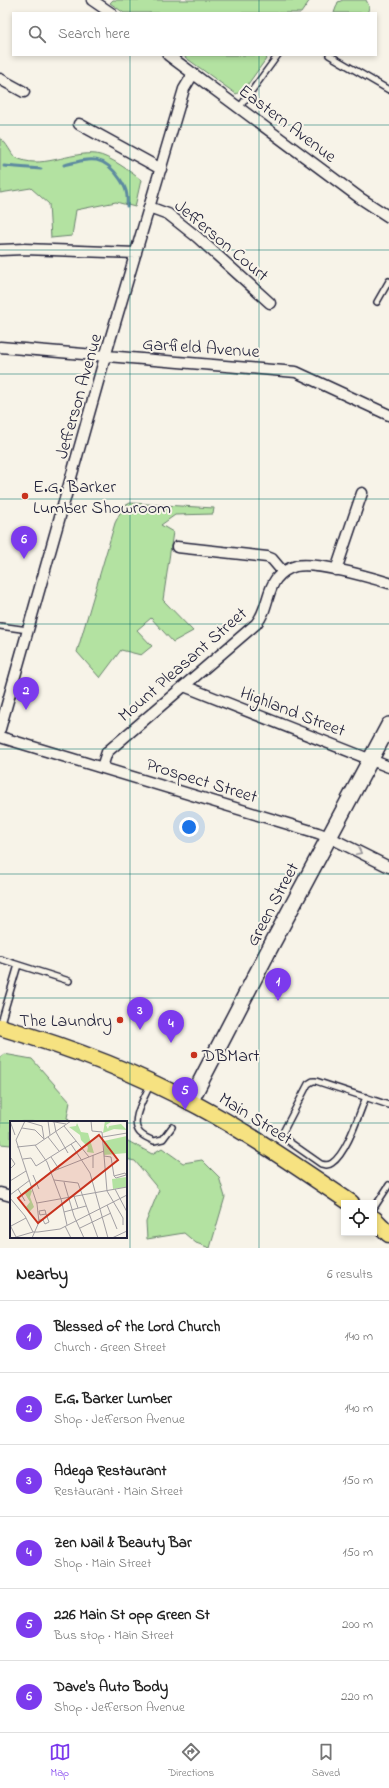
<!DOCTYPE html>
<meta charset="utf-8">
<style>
:root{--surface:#fff;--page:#f6f6f6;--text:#222;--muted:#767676;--line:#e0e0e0;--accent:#7c3aed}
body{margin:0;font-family:"Indie Flower",sans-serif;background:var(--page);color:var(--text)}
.controls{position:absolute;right:12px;bottom:12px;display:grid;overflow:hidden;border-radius:0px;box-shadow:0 2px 6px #0003}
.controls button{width:36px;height:36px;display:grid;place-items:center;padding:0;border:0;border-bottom:1px solid var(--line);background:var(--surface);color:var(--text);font:20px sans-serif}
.you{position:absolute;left:189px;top:827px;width:14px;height:14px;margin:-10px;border:3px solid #fff;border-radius:50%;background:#1a73e8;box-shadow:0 0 0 6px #1a73e833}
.badge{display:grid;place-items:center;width:26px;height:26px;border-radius:50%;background:var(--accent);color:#fff;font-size:13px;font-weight:700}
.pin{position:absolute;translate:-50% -33px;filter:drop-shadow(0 1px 2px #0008)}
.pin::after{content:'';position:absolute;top:21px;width:14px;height:12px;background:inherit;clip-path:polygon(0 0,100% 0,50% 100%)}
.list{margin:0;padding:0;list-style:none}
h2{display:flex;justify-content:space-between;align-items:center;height:52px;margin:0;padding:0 16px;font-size:17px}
h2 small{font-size:13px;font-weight:400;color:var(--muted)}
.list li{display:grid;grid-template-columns:26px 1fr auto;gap:12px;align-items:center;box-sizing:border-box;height:72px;padding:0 16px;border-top:1px solid var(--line)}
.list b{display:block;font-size:15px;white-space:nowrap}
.list p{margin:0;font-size:13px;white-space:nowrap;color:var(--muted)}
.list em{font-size:13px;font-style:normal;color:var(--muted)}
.icon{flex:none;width:22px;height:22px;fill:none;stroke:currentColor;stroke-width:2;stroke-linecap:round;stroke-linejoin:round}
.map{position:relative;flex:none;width:389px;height:1248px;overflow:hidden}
.search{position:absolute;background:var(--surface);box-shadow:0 2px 6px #0003;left:12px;right:12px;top:12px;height:44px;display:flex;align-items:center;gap:10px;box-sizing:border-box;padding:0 14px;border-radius:0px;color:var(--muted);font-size:15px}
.sheet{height:484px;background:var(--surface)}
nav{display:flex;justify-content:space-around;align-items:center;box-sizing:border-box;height:56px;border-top:1px solid var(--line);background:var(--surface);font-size:11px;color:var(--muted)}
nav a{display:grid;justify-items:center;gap:2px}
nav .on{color:var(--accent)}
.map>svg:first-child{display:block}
</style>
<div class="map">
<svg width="389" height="1248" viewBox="0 0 389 1248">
<rect width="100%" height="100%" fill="#f7f3e8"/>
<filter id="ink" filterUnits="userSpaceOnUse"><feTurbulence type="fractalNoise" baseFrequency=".025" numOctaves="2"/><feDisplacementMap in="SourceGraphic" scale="8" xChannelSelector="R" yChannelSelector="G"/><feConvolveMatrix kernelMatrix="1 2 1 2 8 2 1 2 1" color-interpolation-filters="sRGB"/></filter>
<g filter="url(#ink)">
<path fill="#b3e2a1" stroke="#6a826e" d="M113 0H310L301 13H124L110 3Z
M343 0H366C369 6 370 7 367 13H334L338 2Z
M182 55H269L243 91 236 94Z
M0 138C7 143 11 154 15 157 40 171 70 151 96 154 110 156 131 172 141 180L135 207 116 202 76 210 72 236 51 238 49 204 31 188 0 193Z
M130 503 214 508 213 514 175 515 161 525 173 532 163 600 193 631 173 642 151 618 137 630 152 646 141 655 121 650 100 678 77 652 115 523 123 507Z
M4 1054 32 1059 70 1102 67 1118 71 1122H11V1145L0 1144V1057Z
M126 1140 152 1154 162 1148 183 1163 202 1160 219 1177 225 1197 210 1248 196 1243 184 1233 147 1239 146 1222 159 1190 135 1161 126 1159Z"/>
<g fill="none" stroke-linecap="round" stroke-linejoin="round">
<path stroke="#5d8aa0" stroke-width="3" d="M64 165C91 158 103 154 120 179 126 188 128 194 127 206
M4 166 41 169"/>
<defs>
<path id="lane" d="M329 55 389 90
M239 108 278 55
M377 302 389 281
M0 626 28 630
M0 959 69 981
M0 1026 18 965
M150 1085C145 1097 129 1121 140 1133 144 1137 149 1139 154 1141L163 1139 172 1127
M366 1097C359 1114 347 1153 332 1163 328 1166 325 1165 321 1164L281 1136 308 1084 313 1081H316L389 1105
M374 1208 389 1185"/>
<path id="street" d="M92 0 111 13
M168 55 360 198 389 217
M0 79 24 92
M79 124 161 169
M149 207 168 214 197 237 270 303
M0 250 24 249 136 253
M0 347 296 372 389 415
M177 547 267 557 272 559 283 572
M336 570 362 493
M184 686 389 767
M0 729 105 357 184 89 193 74
M0 737 318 833 329 837 389 867
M102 767 107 752 256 624C268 610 266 593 276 579 281 573 288 568 296 566 316 562 369 577 389 583
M0 1193 11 1196"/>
<path id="secondary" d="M190 1102 272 944 389 725"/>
<path id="primary" d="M0 1027C69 1047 136 1072 200 1107 252 1135 302 1170 351 1203
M374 1219 389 1234"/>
</defs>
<use href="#lane" stroke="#22223b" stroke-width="8"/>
<use href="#street" stroke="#22223b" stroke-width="13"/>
<use href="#secondary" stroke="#22223b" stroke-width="18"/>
<use href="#primary" stroke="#22223b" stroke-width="19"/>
<use href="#lane" stroke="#f7f3e8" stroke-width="5"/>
<use href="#street" stroke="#f7f3e8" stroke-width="10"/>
<use href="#secondary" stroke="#f7f3e8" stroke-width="15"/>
<use href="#primary" stroke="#f6e281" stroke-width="16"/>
</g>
<defs><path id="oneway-chevron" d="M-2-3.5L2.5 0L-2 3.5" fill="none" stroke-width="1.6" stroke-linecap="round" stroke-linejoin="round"/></defs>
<use stroke="#97959a" href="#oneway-chevron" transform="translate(359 852) rotate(26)"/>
</g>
<path fill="none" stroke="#0f766e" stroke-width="1" stroke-opacity="0.55" d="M130 0V13M259 0V13M130 55V1248M259 55V1248M0 125H389M0 250H389M0 374H389M0 499H389M0 624H389M0 749H389M0 874H389M0 998H389M0 1123H11M126 1123H389"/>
<g fill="#c8321e" stroke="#f7f3e8" stroke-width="1.5">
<circle cx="25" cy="496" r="4"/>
<circle cx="120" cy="1020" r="4"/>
<circle cx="194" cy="1055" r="4"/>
</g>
<g text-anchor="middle" stroke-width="4" stroke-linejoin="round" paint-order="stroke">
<g font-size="18" fill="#22223b" stroke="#f7f3e8">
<text transform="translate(288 123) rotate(37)" y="6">Eastern Avenue</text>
<text transform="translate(222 240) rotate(40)" y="6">Jefferson Court</text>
<text transform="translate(201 347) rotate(4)" y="6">Garfield Avenue</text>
<text transform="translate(78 396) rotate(-74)" y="6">Jefferson Avenue</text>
<text transform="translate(182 664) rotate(-41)" y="6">Mount Pleasant Street</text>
<text transform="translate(293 711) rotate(21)" y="6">Highland Street</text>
<text transform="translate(202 780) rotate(17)" y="6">Prospect Street</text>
<text transform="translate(272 904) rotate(-62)" y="6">Green Street</text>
<text transform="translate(256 1118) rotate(32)" y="6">Main Street</text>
</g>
<g font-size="18" fill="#22223b" stroke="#f7f3e8" text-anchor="start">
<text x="33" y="492">E.G. Barker<tspan x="33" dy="21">Lumber Showroom</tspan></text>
<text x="112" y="1026" text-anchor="end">The Laundry</text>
<text x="202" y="1061">DBMart</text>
</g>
</g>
<g transform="translate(10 1121)">
<rect width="117" height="117" fill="#f7f3e8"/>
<path d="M95 0 101 1 96 4 98 8 99 5 111 3 117 9 104 8 93 12ZM67 2 71 11 78 12 84 32 77 31 78 26 71 19 70 14 59 6 66 5ZM117 15V32L94 34V20ZM117 56V66L103 68 102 58ZM19 67 22 70 20 76 24 86 19 91 16 86 20 81 14 71Z" fill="#b3e2a1"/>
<path fill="none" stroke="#a29fa3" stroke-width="1" d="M0 0 5 14M15 0 32 5 34 18M15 0 6 19 27 83 29 101 22 117M38 0 40 14M39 0 56 3M81 0 82 10 92 11 97 70 113 97V104M44 1 46 11 58 32M54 5 79 36M12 7 25 9 34 18M38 16 49 30M93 16 117 12M61 23 80 52 98 117M25 24 37 41 51 78 57 104M7 26 26 24 61 0M94 35 101 36 104 55M41 36 49 48M13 38 21 37 26 45 66 20M83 47V34M0 48 5 43 1 37M41 51 94 30M23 54 29 68M104 55 115 52 117 55M104 55 106 57 116 54M44 59 68 62 88 117M0 60 16 50M54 61 64 95 74 117M8 68 15 80M105 68 117 91M0 74 20 59M64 75 68 87M0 77 15 95 23 111H28L50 108 117 74M27 82 117 66M97 84 107 108M54 91 76 85M29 99H33L35 103 39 101 36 93 30 94 29 90 35 89 36 93M0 104 6 116 23 111M1 105 16 97M55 105 61 117M70 107 101 92M102 117 117 110"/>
<path fill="#c8321e" fill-opacity="0.15" stroke="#c8321e" stroke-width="2" d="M89 14 108 39 28 102 8 77Z"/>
<rect width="117" height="117" fill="none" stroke="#22223b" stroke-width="2"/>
</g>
</svg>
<div class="controls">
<button><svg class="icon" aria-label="locate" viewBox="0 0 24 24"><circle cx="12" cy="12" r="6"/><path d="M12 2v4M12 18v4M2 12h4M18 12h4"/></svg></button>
</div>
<div class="you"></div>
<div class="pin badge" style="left:278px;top:1001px">1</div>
<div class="pin badge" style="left:26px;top:710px">2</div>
<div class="pin badge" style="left:140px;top:1030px">3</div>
<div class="pin badge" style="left:171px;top:1043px">4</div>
<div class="pin badge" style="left:185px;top:1110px">5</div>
<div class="pin badge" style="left:24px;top:559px">6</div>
<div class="search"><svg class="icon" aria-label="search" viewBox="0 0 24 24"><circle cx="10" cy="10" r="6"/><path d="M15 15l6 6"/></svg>Search here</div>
</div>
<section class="sheet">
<h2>Nearby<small>6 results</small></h2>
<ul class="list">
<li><span class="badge">1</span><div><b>Blessed of the Lord Church</b><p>Church · Green Street</p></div><em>140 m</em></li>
<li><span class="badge">2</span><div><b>E.G. Barker Lumber</b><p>Shop · Jefferson Avenue</p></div><em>140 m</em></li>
<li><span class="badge">3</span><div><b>Adega Restaurant</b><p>Restaurant · Main Street</p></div><em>150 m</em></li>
<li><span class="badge">4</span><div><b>Zen Nail &amp; Beauty Bar</b><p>Shop · Main Street</p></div><em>150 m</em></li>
<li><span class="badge">5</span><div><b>226 Main St opp Green St</b><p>Bus stop · Main Street</p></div><em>200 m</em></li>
<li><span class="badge">6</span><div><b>Dave's Auto Body</b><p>Shop · Jefferson Avenue</p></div><em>220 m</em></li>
</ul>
</section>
<nav>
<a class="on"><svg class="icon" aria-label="map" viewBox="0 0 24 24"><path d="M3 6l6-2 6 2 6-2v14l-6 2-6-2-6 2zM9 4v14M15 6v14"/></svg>Map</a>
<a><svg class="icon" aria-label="directions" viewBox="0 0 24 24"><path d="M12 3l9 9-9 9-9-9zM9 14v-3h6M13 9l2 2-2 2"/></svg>Directions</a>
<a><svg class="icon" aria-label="saved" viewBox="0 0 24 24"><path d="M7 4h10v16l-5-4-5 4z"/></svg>Saved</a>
</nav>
